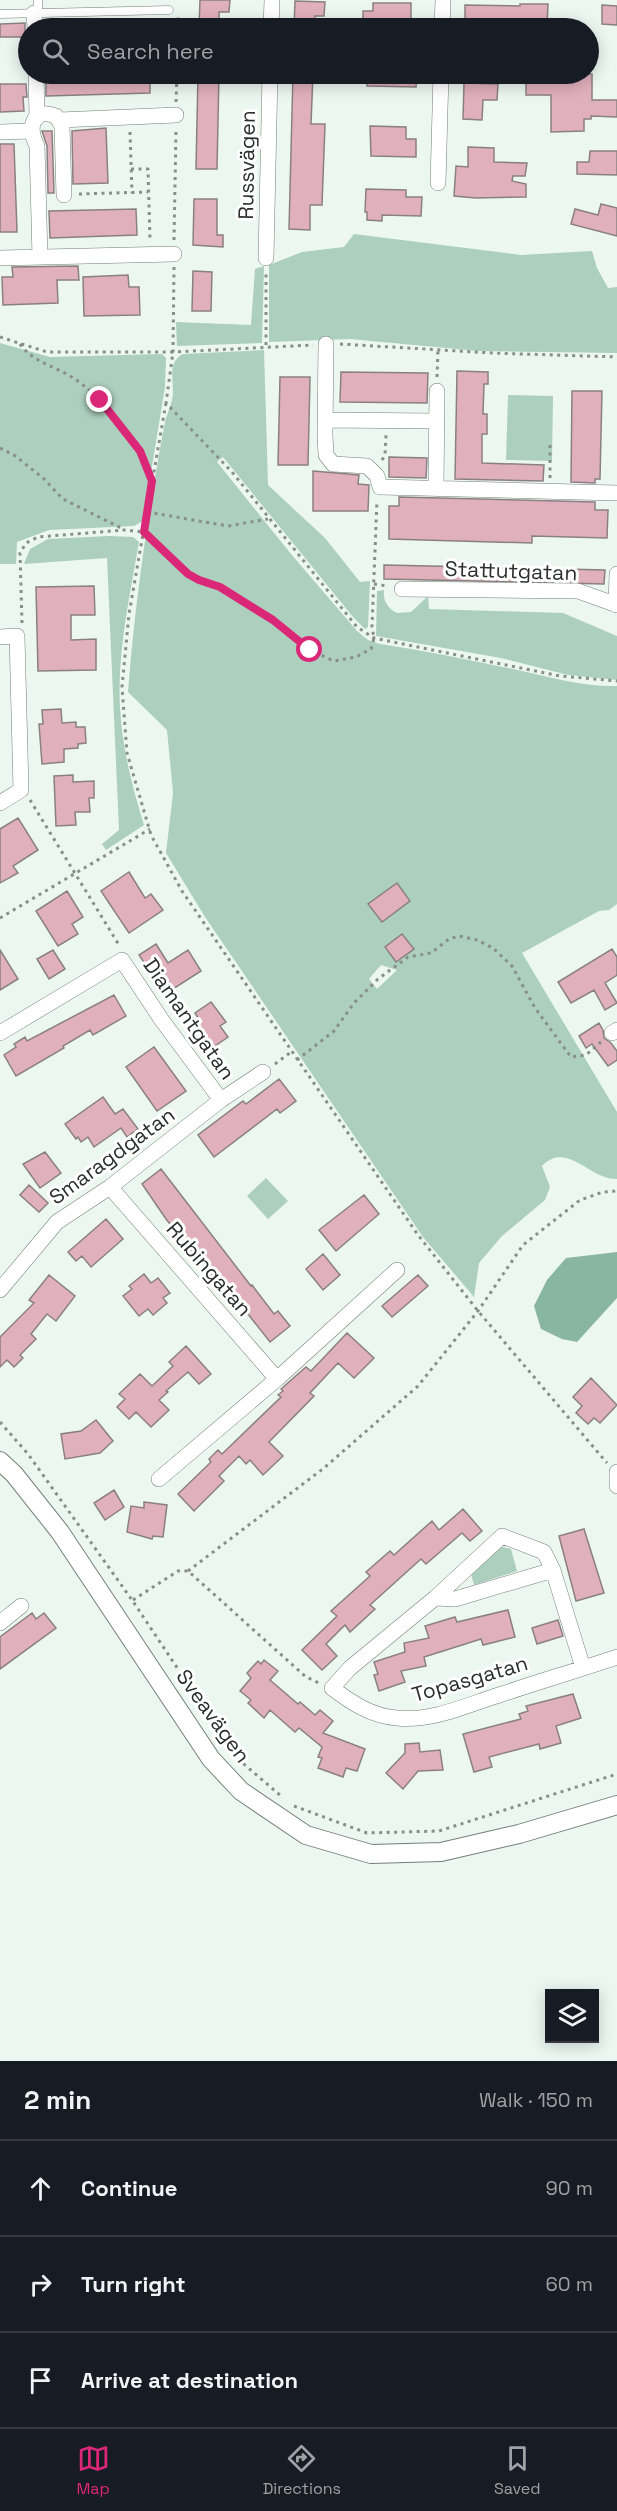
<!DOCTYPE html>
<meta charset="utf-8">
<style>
:root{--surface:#171b24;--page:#20242c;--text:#f1f3f6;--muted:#9ea1a6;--line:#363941;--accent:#db2777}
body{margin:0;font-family:"Space Grotesk",sans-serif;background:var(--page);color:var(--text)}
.controls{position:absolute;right:18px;bottom:18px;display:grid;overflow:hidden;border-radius:0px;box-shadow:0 3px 15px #0003}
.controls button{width:54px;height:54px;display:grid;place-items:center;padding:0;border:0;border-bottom:2px solid var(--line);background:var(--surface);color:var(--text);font:30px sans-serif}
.stop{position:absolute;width:18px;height:18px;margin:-14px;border:4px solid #db2777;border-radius:50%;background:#fff}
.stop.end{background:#db2777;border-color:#fff;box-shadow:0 2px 6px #0008}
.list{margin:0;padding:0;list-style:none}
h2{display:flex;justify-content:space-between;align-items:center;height:78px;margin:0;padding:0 24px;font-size:26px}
h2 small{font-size:20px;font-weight:400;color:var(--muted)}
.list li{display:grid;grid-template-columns:39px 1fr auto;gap:18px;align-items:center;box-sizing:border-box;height:96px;padding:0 24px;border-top:2px solid var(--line)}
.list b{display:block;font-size:22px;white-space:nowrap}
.list em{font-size:20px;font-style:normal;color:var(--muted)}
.icon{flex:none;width:33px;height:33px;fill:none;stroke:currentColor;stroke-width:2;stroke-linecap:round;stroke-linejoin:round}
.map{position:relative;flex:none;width:617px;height:2061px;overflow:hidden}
.search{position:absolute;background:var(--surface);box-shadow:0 3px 15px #0003;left:18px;right:18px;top:18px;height:66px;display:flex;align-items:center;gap:15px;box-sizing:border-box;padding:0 21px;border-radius:33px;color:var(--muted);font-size:22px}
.sheet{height:366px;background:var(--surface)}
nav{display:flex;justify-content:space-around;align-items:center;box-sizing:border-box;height:84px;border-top:2px solid var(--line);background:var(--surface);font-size:16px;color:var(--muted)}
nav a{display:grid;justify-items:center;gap:3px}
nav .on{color:var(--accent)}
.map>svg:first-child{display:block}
</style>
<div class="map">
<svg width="617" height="2061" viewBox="0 0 617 2061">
<rect width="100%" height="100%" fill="#ecf7f1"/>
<path fill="#adcfbe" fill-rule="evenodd" d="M354 234 521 255 592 251 597 268 608 288 617 287V353L478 351 350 339 269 342V265L302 252 344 247Z
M264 266 262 343 177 346 176 322 251 325 255 269Z
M0 343 50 357 162 354 166 358 165 387 143 521 134 526 49 530 17 542 16 564H0Z
M264 350 268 485 325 538 360 582 370 581 368 627 365 629 353 617 223 457 217 462 291 554 357 631 368 640 380 644C426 651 471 660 517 670 550 677 583 687 617 686V904L609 910 599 911 522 953 617 1112V1179C590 1180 567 1140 542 1166L550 1187 545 1200 502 1236 479 1263 474 1297 423 1237 205 917 166 853 173 793 167 730 128 692C135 602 148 511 165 422 167 414 170 408 172 400 176 385 165 363 183 354ZM381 965 397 970 377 989 369 979Z
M508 395 553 396 552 461 506 460Z
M109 536 133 537 139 542C130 595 117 652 120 707 122 748 132 786 144 825L106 850 102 844 119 830 107 558 24 564 30 549 48 539Z
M384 590C383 600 387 608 397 613L411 612 428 596 429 609 563 613 617 636V680L568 675 501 658 376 636 377 591Z
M266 1178 288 1201 268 1219 247 1196Z
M498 1546 511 1549 517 1571 474 1585 470 1570Z"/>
<path fill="#89b6a0" d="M617 1252V1298L577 1342 562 1339 541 1329 534 1306 547 1280 566 1258Z"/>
<path fill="#e1b0bd" stroke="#8a8082" stroke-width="1.5" d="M200 0H230L229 12H219V28H199Z
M295 1 325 2 324 16H315V28H294Z
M373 3H411V26L386 25V28H363V11H373Z
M520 4H548L547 28H520V24L485 23V28H465V5L520 6Z
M602 5 617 6V25L602 24Z
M25 23V37H0V24Z
M46 74H150V93L46 96Z
M198 74H219L217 169H196Z
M293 74H313L311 124H325L322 205H310V230L289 229Z
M368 74H417L416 87 367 86Z
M526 74H592V100H617V117L591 116V119H584V131L551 132V95H526Z
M464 83 498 84 497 100H483L482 120 463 119Z
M0 84H26L27 97H23L24 111 0 112Z
M370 126 406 127V139H416V157L371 156Z
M106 128 108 183 73 184 72 131Z
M42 131H52L54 193H48L47 146Z
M0 144H14L17 232H0Z
M468 147 494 148V162L527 163 525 176H513L512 181 526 184V197L476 198 454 196 456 166 468 167Z
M590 151H617V175L577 174V162H589Z
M366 189 406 190V197H422L421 216 382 215V221L367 220V212H365Z
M194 199H217V235H223V247L193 245Z
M601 204 617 208V236L571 224 575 209 598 215Z
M136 209 137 235 50 238 49 211Z
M78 266 79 280H57L58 303 3 305 2 277H13L12 267Z
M193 271 212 272 211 311H192Z
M128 275 129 287H139L140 315 84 316 83 277Z
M457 371 488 372V384H484L483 414H487V434H482V463L544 465 543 481 455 479Z
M341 372 428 373 427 403 340 402Z
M280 377H310L308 465H278Z
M572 391H602L600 479H595V483L571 482Z
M389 457 427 458 426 478 389 477Z
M313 471 359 475 358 484 369 485 368 511H313Z
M399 497 595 502V510H608L607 538 532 536V543L389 539V506H399Z
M384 565 605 570 604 584 384 579Z
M94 586 95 615H71V640L96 639V670L38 671 36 587Z
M61 709 62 723 76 722V727H85L86 743 78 744V748L64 749V762L42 764 39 724H43L42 710Z
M73 775V782L94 781V798H89L90 812H75L76 825 56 826 54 776Z
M18 818 38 850 13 866 18 873 0 883V829Z
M129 872 145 898 151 894 163 910 129 933 101 891Z
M397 883 410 901 382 922 368 904Z
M67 891 83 917 72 924 78 934 58 946 36 911Z
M402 934 414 949 396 962 385 947Z
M156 944 168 963 188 950 201 971 173 989 160 969 152 974 139 955Z
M612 949 617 957V975L605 983 617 1003 605 1010 594 990 571 1003 558 982Z
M0 950 18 979 0 990Z
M53 950 65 969 49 979 37 959Z
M114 995 126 1016 93 1035 90 1030 63 1046 64 1048 16 1076 4 1055 16 1047 14 1044 25 1037 27 1041Z
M211 1002 226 1022 220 1026 228 1037 212 1048 196 1026 201 1023 195 1013Z
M599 1023 603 1030 604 1038 611 1043 617 1051V1060L608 1066 592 1044 586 1048 579 1036Z
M154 1047 186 1091 157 1111 126 1067Z
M279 1079 296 1101 280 1113 277 1109 214 1157 198 1135 243 1101 246 1104Z
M103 1097 115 1114 123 1109 138 1129 127 1137 121 1128 94 1147 88 1137 81 1142 78 1137 76 1139 65 1124Z
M45 1152 61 1173 40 1188 23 1164Z
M161 1169 251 1286 252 1285 274 1314 278 1311 290 1326 270 1342 248 1314 244 1316 223 1290 166 1219 142 1184Z
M29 1185 48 1203 39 1212 20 1195Z
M364 1195 379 1214 336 1251 319 1230Z
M106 1219 123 1239 91 1267 82 1256 76 1261 68 1252Z
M323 1254 340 1275 323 1290 306 1269Z
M144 1274 151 1283 158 1278 170 1293 163 1298 167 1303 153 1315 148 1309 139 1316 123 1296 132 1289 129 1286Z
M49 1275 75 1296 56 1321 47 1314 31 1334 36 1339 20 1355 23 1358 14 1367 7 1360 0 1367V1337L34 1303 29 1300Z
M418 1275 428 1286 392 1317 382 1306Z
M347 1333 374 1358 354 1378 338 1363 310 1393 314 1396 269 1442 283 1456 263 1475 250 1460 246 1464 239 1456 219 1476 224 1481 194 1511 178 1494 211 1462 209 1459 218 1450 222 1454 281 1397 278 1395 283 1391 281 1389 306 1367 311 1371Z
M186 1346 211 1374 199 1384 188 1372 166 1391 168 1392 159 1400 169 1410 151 1427 136 1412 129 1419 117 1407 125 1399 119 1394 140 1374 152 1386 173 1366 169 1362Z
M591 1378 617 1405 600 1423 594 1418 588 1424 576 1413 582 1406 573 1397Z
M96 1420 113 1441 100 1453 65 1459 61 1434 81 1431Z
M114 1490 124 1507 105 1520 94 1503Z
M144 1502 167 1505 163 1537 153 1536 152 1539 127 1532 131 1506 144 1508Z
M463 1509 482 1531 470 1541 462 1533 426 1564 421 1559 370 1605 375 1609 350 1632 345 1625 326 1644 337 1656 322 1670 302 1650 337 1616 331 1611 370 1576 366 1572 390 1551 394 1555 432 1521 439 1530Z
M584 1529 604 1593 576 1601 559 1536Z
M508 1610 515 1637 483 1645 481 1639 424 1657 426 1666 401 1671 405 1682 379 1691 374 1675 378 1674 374 1662 405 1652 404 1643 429 1638 425 1626 455 1617 457 1622Z
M32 1613 36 1619 44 1613 56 1628 0 1669V1637Z
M558 1620 563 1636 537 1644 532 1628Z
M264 1660 278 1671 270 1680 298 1704 300 1702 315 1715 320 1710 333 1721 323 1733 365 1749 357 1771 346 1768 343 1777 318 1768 322 1758 318 1757 322 1747 299 1728 295 1732 270 1710 264 1718 248 1703 251 1700 240 1691 251 1678 247 1673 258 1661 261 1664Z
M573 1694 581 1718 556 1726 561 1743 540 1749 539 1744 489 1757 492 1767 474 1772 463 1734 521 1719 519 1714 528 1711 526 1706Z
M419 1743 420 1752 440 1750 443 1770 418 1771 403 1789 386 1773 405 1753V1744Z"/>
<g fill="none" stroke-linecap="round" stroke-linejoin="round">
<defs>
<path id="service" d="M38 0V13
M0 14 169 10"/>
<path id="minor" d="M34 13 35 28
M271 28 272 0
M442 28 443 0
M36 74 37 118
M60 120 176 115
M0 132 31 131
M438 183 441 74
M40 257 37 146C28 128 31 107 56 116L62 126 64 195
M0 258 174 254
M266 258 270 74
M326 344 325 435 326 455 333 464 367 466 377 476 380 487 617 493
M325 420 436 421
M436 489 437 391
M402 589 578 591 617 605
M616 605 617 574
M0 637 17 636 21 790 0 803
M0 1033 122 960 161 1019 221 1100
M612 1033 617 1030
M110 1187 277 1379
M0 1290 57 1222 110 1187 221 1100 263 1072
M617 1472V1486
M159 1479 277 1379 397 1270
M435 1598 502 1536 544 1552 553 1570
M0 1623 21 1606
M583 1668 553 1570 455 1599 435 1598 350 1668 332 1688C352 1703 371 1716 397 1718 431 1722 467 1705 499 1695 538 1682 578 1670 617 1657"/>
<path id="tertiary" d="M0 1461 14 1474 60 1532 211 1759 241 1791 306 1835 371 1854 441 1852 519 1834 617 1805"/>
</defs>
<use href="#service" stroke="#747e79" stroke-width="9"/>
<use href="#minor" stroke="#747e79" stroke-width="16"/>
<use href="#tertiary" stroke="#747e79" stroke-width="20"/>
<path stroke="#878f8b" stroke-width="3" stroke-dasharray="3 4.5" stroke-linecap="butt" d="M178 28V15
M176 102 177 74
M130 132 132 193
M131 169H148L150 241
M79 194 148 192
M174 240 176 129
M174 267 173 352 313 345
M0 337 47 352H173L166 403 232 472 357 627 374 638 560 676 617 681
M20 344C33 362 52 365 70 376 107 399 136 439 152 479
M340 344 492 353 617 357
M266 345V272
M437 377 438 350
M166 403 129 614 122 687 127 753 151 835 182 891 418 1235 478 1311 607 1463
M0 448 14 455 43 478 63 499 123 529
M382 460 385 455 386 435
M550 478V441
M147 512 228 526 268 519
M374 584 387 586
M22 623 20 553 26 543 38 537 124 530 144 532 188 574 199 580 220 587 273 620 310 650 334 661 356 657 371 649 374 638 372 627 377 500
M30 800 119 945
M0 918 150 829
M297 1060 334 1031 354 1003 378 979 408 957 431 953 449 939 459 936 477 940 493 948 512 966 535 1008 571 1057 586 1055 601 1042
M275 1064 291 1052
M0 1422 28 1454 132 1600 238 1759 281 1796
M188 1571 324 1468 418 1386 478 1311 523 1245 580 1200 603 1192 617 1191
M133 1600 178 1571H188L306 1677 319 1683
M294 1806 367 1833 439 1831 617 1774"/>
<use href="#service" stroke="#fff" stroke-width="8"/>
<use href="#minor" stroke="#fff" stroke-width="15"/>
<use href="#tertiary" stroke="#fff" stroke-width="18"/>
</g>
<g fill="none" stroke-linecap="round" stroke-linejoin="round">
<path stroke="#db2777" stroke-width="8" d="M100 400 140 451 152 481 144 532 188 574 199 580 220 587 273 620 310 650"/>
</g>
<g text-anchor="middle" stroke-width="6" stroke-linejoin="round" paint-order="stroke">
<g font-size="21" fill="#2a2e2c" stroke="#fff">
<text transform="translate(247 165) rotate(-89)" y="7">Russvägen</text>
<text transform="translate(511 571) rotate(2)" y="7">Stattutgatan</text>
<text transform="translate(189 1019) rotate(55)" y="7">Diamantgatan</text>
<text transform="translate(112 1156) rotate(-36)" y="7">Smaragdgatan</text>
<text transform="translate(209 1269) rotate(49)" y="7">Rubingatan</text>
<text transform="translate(470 1679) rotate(-16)" y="7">Topasgatan</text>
<text transform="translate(213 1716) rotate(54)" y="7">Sveavägen</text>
</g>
</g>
</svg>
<div class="controls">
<button><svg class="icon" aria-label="layers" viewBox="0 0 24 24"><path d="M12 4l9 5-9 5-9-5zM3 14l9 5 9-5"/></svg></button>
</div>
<div class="stop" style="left:310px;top:650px"></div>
<div class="stop end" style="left:100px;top:400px"></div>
<div class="search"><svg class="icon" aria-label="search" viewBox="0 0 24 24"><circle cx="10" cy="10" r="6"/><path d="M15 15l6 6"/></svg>Search here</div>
</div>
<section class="sheet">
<h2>2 min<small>Walk · 150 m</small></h2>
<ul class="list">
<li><svg class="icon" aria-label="ahead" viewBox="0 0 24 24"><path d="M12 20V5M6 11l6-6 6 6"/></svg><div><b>Continue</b></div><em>90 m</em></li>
<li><svg class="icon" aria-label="right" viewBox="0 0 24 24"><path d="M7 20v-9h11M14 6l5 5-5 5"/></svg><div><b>Turn right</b></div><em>60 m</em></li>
<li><svg class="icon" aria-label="arrive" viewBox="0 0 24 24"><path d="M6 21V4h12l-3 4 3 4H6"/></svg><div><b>Arrive at destination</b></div></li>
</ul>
</section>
<nav>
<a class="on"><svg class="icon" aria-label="map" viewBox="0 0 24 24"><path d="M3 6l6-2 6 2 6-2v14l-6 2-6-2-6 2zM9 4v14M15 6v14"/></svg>Map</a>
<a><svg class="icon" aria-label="directions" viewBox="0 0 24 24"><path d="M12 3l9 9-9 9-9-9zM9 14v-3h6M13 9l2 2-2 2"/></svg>Directions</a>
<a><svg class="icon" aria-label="saved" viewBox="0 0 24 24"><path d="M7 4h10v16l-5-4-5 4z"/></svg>Saved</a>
</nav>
